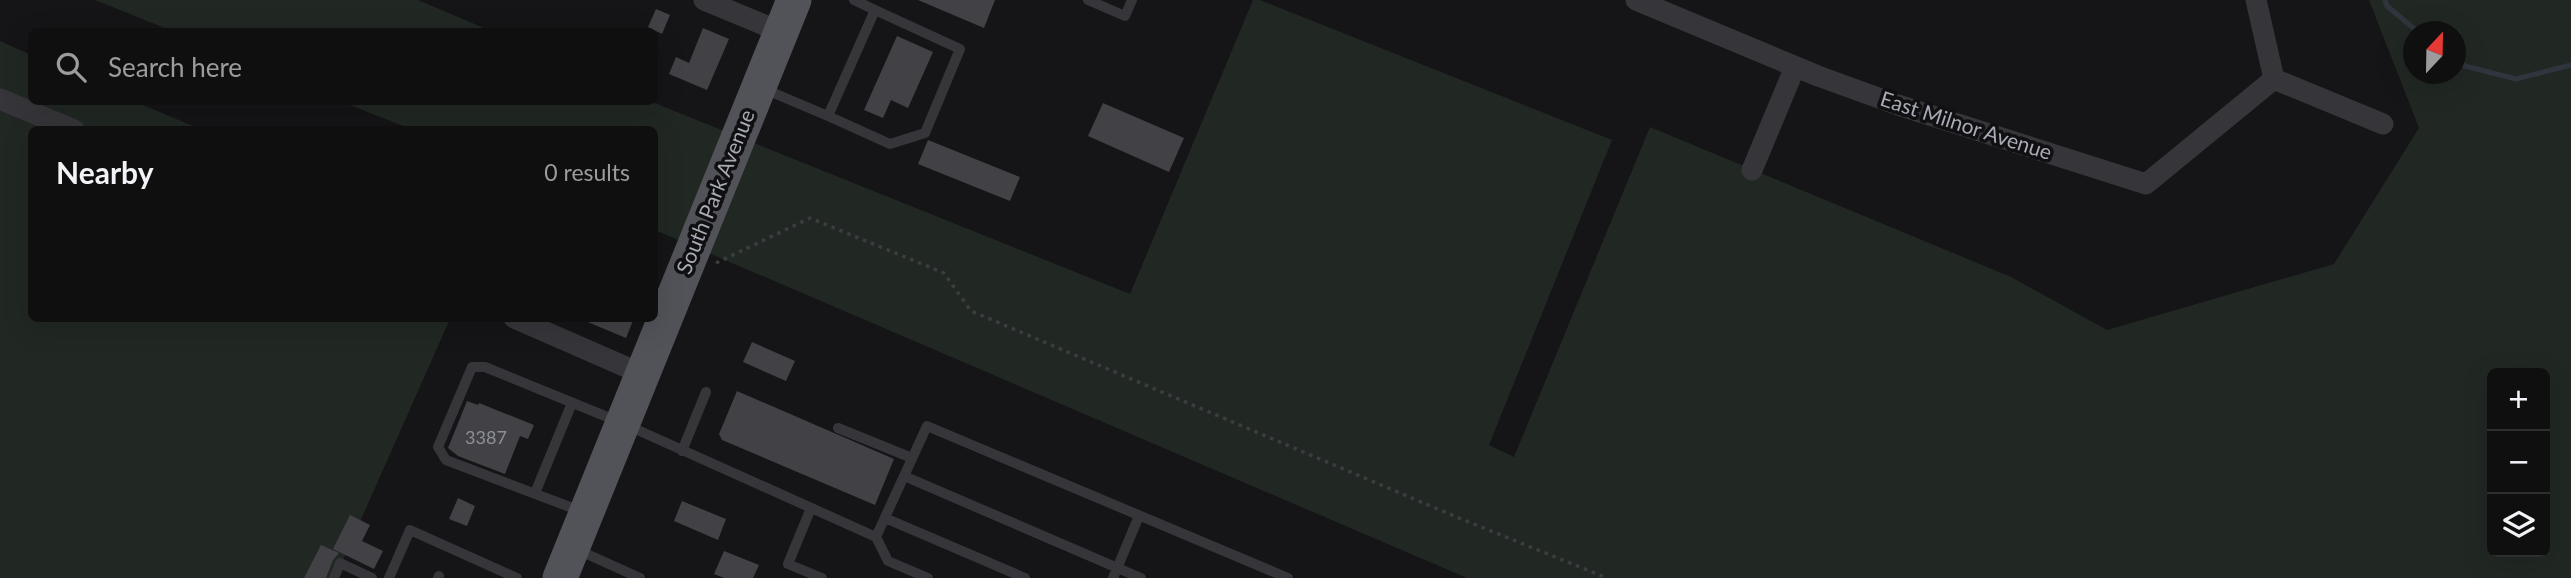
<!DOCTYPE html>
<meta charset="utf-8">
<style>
:root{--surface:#100f10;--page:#191819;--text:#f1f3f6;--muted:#9c9c9f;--line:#302f30}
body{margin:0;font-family:Lato,sans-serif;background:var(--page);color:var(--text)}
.controls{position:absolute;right:21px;bottom:21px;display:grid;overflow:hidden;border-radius:10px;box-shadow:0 7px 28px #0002}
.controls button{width:63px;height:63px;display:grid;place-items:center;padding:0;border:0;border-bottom:2px solid var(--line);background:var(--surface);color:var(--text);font:35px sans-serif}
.compass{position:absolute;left:2403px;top:21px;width:63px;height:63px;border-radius:50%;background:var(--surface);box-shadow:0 7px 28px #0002;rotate:22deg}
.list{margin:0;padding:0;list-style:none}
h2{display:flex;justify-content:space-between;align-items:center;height:91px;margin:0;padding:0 28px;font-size:30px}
h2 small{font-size:23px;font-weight:400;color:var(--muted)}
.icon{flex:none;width:38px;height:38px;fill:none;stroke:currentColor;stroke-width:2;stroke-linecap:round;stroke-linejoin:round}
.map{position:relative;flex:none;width:2571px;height:578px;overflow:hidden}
.search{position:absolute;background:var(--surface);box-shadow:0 7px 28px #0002;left:28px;top:28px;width:630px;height:77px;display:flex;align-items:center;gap:18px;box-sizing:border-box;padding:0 24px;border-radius:10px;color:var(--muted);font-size:26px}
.panel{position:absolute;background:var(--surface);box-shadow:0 7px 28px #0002;left:28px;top:126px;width:630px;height:196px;border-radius:10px}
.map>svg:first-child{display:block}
</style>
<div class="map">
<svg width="2571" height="578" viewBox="0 0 2571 578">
<rect width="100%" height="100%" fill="#151416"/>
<path fill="#212823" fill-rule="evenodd" d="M95 0H418L491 31H172Z
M1253 0H1260L1612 140 1489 445 1514 457 1650 127 2011 277 2107 330 2334 264 2419 128 2369 0H2571V578H1467L655 230 654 130 411 129 342 102H652L1130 294ZM2414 32H2456V74H2414ZM2492 373H2545V552H2492Z
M0 41 31 55 32 102H136L200 129 32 130V318L450 319 335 578H0Z"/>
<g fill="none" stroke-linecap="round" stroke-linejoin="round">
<path stroke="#2f353d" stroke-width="5" d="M2385 0 2387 6 2418 32
M2456 59 2465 66 2516 79 2571 65"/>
</g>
<path fill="#424246" d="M918 0H995L984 28Z
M656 9 670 15 662 34 648 27Z
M703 28 729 39 707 90 669 74 676 57 689 63Z
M897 36 933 52 908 108 891 100 883 118 864 110Z
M1103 103 1184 138 1169 172 1088 136Z
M928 140 1020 177 1010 201 918 164Z
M578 318H634L626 338Z
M752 342 795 361 786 381 743 362Z
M737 391 894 459 875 505 722 440 719 434Z
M467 401 478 405 479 403 534 425 528 439 520 436 505 474 458 456 448 448Z
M458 498 475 506 467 526 449 519Z
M682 501 726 519 718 540 674 521Z
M350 515 370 525 362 541 383 551 374 569 333 549Z
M321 545 339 553 333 560 326 578H304Z
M724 551 759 565 753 578H724L714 574Z"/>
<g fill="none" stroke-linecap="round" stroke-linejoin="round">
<path stroke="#3c3d41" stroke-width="3.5" stroke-dasharray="3.5 5" stroke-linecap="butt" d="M716 263 810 218 944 273 971 311 1459 518 1607 578"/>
<path stroke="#36363a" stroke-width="10" d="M1088 0 1125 16 1132 0
M762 88 828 116 875 10 854 0
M828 116 890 144 925 133 960 49 875 10
M838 428 912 458
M682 451 706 392
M904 476 1141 578
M535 493 572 403
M811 508 788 564 822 578
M583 512 446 460 438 447 472 367H485L622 423 876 537 927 426 1288 578
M885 518 1025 578
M876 537 888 561 928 578
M578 550 640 578
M334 578 340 563 372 578
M389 578 410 530 517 578
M438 578 439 576
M1113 578 1139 516"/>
<path stroke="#36363a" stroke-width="21" d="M704 0 781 32
M1636 0 1818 76 1898 105 2146 184 2274 79
M2256 0 2274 79
M2274 79 2383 124
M0 99 74 130
M1752 170 1795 67
M514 318 642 374"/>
<path stroke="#525359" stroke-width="35" d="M560 578 794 0"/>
</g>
<g text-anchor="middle" stroke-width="7" stroke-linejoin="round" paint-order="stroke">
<g font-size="18" fill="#8e9099">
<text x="486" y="444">3387</text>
</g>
<g font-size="21" fill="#a8aab5" stroke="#100f11">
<text transform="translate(1966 126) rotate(18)" y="7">East Milnor Avenue</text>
<text transform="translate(716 192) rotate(-68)" y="7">South Park Avenue</text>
</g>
</g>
</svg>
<div class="controls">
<button>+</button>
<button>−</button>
<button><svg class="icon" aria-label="layers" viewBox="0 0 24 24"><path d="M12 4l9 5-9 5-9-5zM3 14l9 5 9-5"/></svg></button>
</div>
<svg class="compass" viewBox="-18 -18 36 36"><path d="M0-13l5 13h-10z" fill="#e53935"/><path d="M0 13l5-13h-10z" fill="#9c9c9f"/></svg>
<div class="search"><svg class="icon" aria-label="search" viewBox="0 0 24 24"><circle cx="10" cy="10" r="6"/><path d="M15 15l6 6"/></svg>Search here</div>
<section class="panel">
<h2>Nearby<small>0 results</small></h2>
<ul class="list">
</ul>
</section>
</div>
